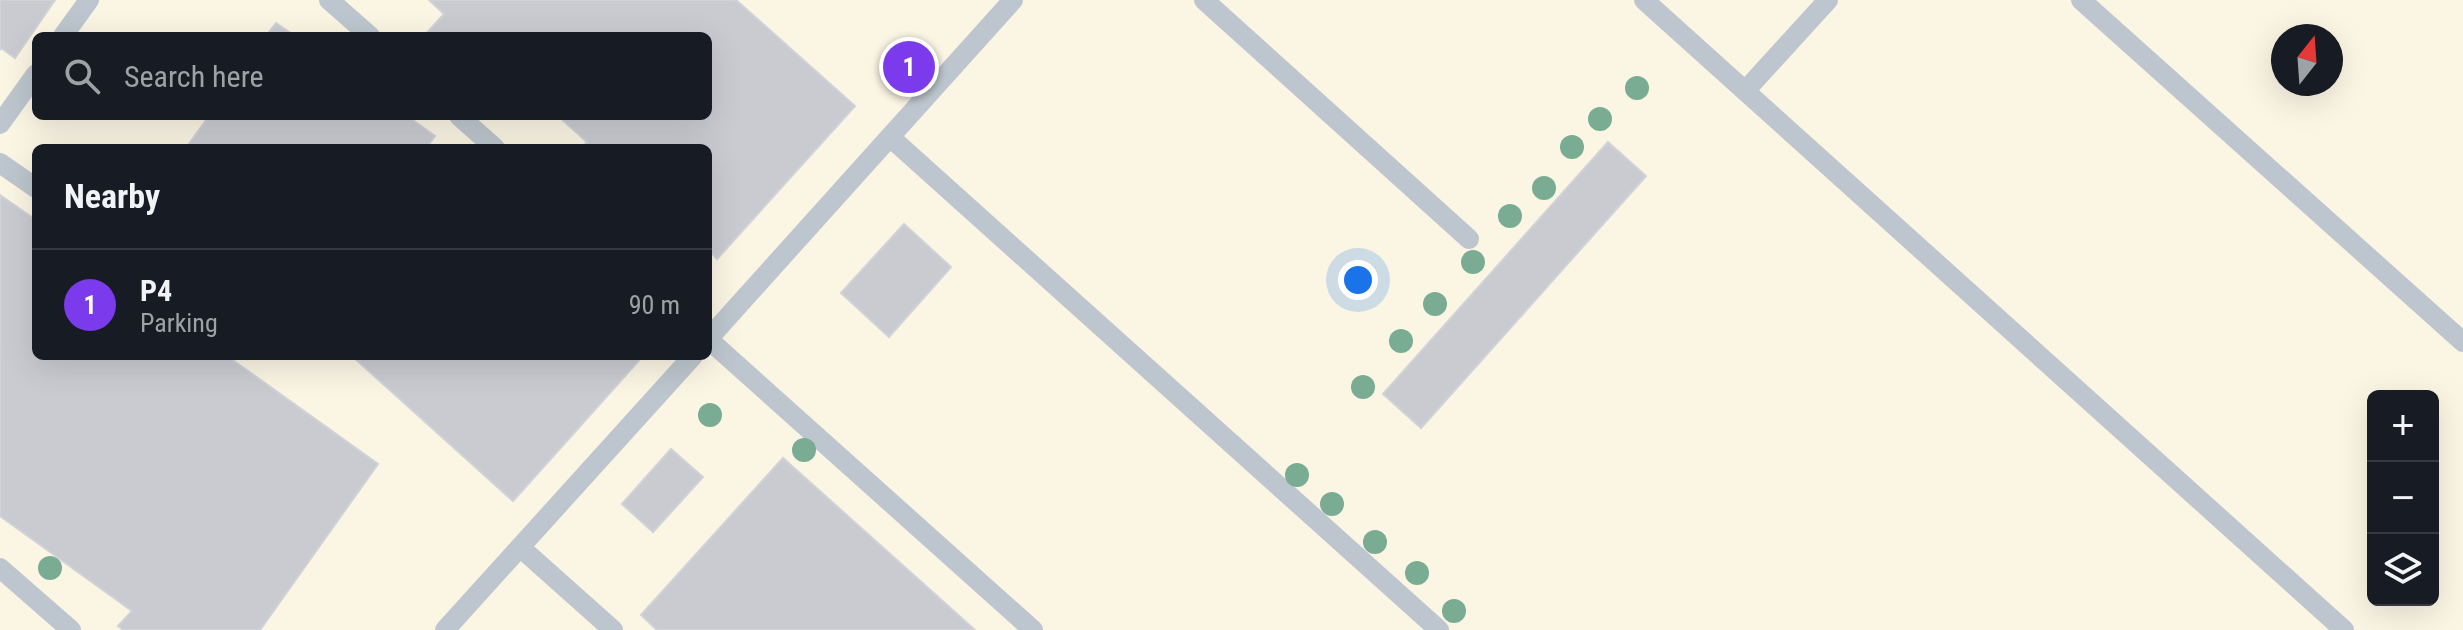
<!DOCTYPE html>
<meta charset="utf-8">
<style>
:root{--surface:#171b24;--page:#20242c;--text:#f1f3f6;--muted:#9ea1a6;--line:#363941;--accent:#7c3aed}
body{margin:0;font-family:"Roboto Condensed",sans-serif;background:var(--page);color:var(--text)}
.controls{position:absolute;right:24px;bottom:24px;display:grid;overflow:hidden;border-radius:12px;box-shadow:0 8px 32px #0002}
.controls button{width:72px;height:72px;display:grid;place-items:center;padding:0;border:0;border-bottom:2px solid var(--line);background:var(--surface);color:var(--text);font:40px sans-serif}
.compass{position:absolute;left:2271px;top:24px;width:72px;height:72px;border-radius:50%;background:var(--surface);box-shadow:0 8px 32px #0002;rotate:17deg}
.you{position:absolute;left:1358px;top:280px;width:28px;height:28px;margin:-20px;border:6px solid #fff;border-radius:50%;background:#1a73e8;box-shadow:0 0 0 12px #1a73e833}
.badge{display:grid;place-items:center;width:52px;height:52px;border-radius:50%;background:var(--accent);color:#fff;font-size:26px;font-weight:700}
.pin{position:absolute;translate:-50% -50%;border:4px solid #fff;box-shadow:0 2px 8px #0006}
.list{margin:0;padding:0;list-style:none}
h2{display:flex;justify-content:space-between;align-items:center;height:104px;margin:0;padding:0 32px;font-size:34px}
h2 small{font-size:26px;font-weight:400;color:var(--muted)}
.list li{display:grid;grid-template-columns:52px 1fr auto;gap:24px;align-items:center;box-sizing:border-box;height:112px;padding:0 32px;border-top:2px solid var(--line)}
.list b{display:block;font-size:30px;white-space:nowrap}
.list p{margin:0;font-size:26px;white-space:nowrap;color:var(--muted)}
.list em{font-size:26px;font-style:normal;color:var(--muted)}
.icon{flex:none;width:44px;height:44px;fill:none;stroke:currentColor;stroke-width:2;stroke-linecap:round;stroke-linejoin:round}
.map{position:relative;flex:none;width:2463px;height:630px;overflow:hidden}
.search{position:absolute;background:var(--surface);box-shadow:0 8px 32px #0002;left:32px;top:32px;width:680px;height:88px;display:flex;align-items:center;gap:20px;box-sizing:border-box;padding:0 28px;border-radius:12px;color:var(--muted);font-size:30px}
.panel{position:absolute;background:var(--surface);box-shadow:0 8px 32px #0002;left:32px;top:144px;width:680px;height:216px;border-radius:12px}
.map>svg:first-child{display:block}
</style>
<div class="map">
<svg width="2463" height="630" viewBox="0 0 2463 630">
<rect width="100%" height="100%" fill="#efecec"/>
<path fill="#fbf5e4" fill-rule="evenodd" d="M0 0H2463V630H0ZM36 36H708V116H36ZM2283 36H2331V84H2283ZM36 148H708V356H36ZM2373 396H2433V600H2373Z"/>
<path fill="#c9cbd1" stroke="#d0d2d8" stroke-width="2" d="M0 0H55L15 58 1 48 0 50Z
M429 0H736L855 106 717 259 708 250V148H582L587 142 558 116H708V36H424L444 14Z
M276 23 295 36H266Z
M209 116H407L435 136 426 148H186Z
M1608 142 1646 176 1421 428 1383 394Z
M0 195 36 220V356H227L378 464 260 630H123L118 626 132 611 0 516Z
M904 224 951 267 889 337 841 293Z
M352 356H643L513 501Z
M671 449 703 477 653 532 622 504Z
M783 458 975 630H657L641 615Z"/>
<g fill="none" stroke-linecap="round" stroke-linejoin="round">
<path stroke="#bdc6ce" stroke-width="20" d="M329 0 370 36
M1204 0 1469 239
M1644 0 2344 630
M2081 0 2463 342
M63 36 89 0
M1745 91 1828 0
M459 116 495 148
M0 124 36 74
M890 137 1439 630
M0 163 36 188
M708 339 1013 0
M708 339 1033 630
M521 548 613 630
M0 568 71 630
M445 630 693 356"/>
</g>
<g fill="#79ac93">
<circle cx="1637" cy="88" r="12"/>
<circle cx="1600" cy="119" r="12"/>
<circle cx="1572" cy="147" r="12"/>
<circle cx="1544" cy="188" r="12"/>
<circle cx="1510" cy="216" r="12"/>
<circle cx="1473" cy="262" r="12"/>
<circle cx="1435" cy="304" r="12"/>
<circle cx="1401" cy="341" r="12"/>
<circle cx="1363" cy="387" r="12"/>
<circle cx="710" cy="415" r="12"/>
<circle cx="804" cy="450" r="12"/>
<circle cx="1297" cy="475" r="12"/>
<circle cx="1332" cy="504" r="12"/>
<circle cx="1375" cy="542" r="12"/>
<circle cx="50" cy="568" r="12"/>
<circle cx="1417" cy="573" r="12"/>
<circle cx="1454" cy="611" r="12"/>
</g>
</svg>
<div class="controls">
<button>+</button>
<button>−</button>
<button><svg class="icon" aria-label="layers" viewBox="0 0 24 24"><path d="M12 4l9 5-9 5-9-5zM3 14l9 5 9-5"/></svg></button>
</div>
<svg class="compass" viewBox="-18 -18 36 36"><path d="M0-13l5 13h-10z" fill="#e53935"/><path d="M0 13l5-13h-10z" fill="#9ea1a6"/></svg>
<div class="you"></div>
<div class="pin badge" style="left:909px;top:67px">1</div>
<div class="search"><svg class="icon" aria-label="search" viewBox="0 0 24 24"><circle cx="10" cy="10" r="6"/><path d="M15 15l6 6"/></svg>Search here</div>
<section class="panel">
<h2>Nearby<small></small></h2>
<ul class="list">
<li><span class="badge">1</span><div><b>P4</b><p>Parking</p></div><em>90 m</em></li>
</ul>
</section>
</div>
